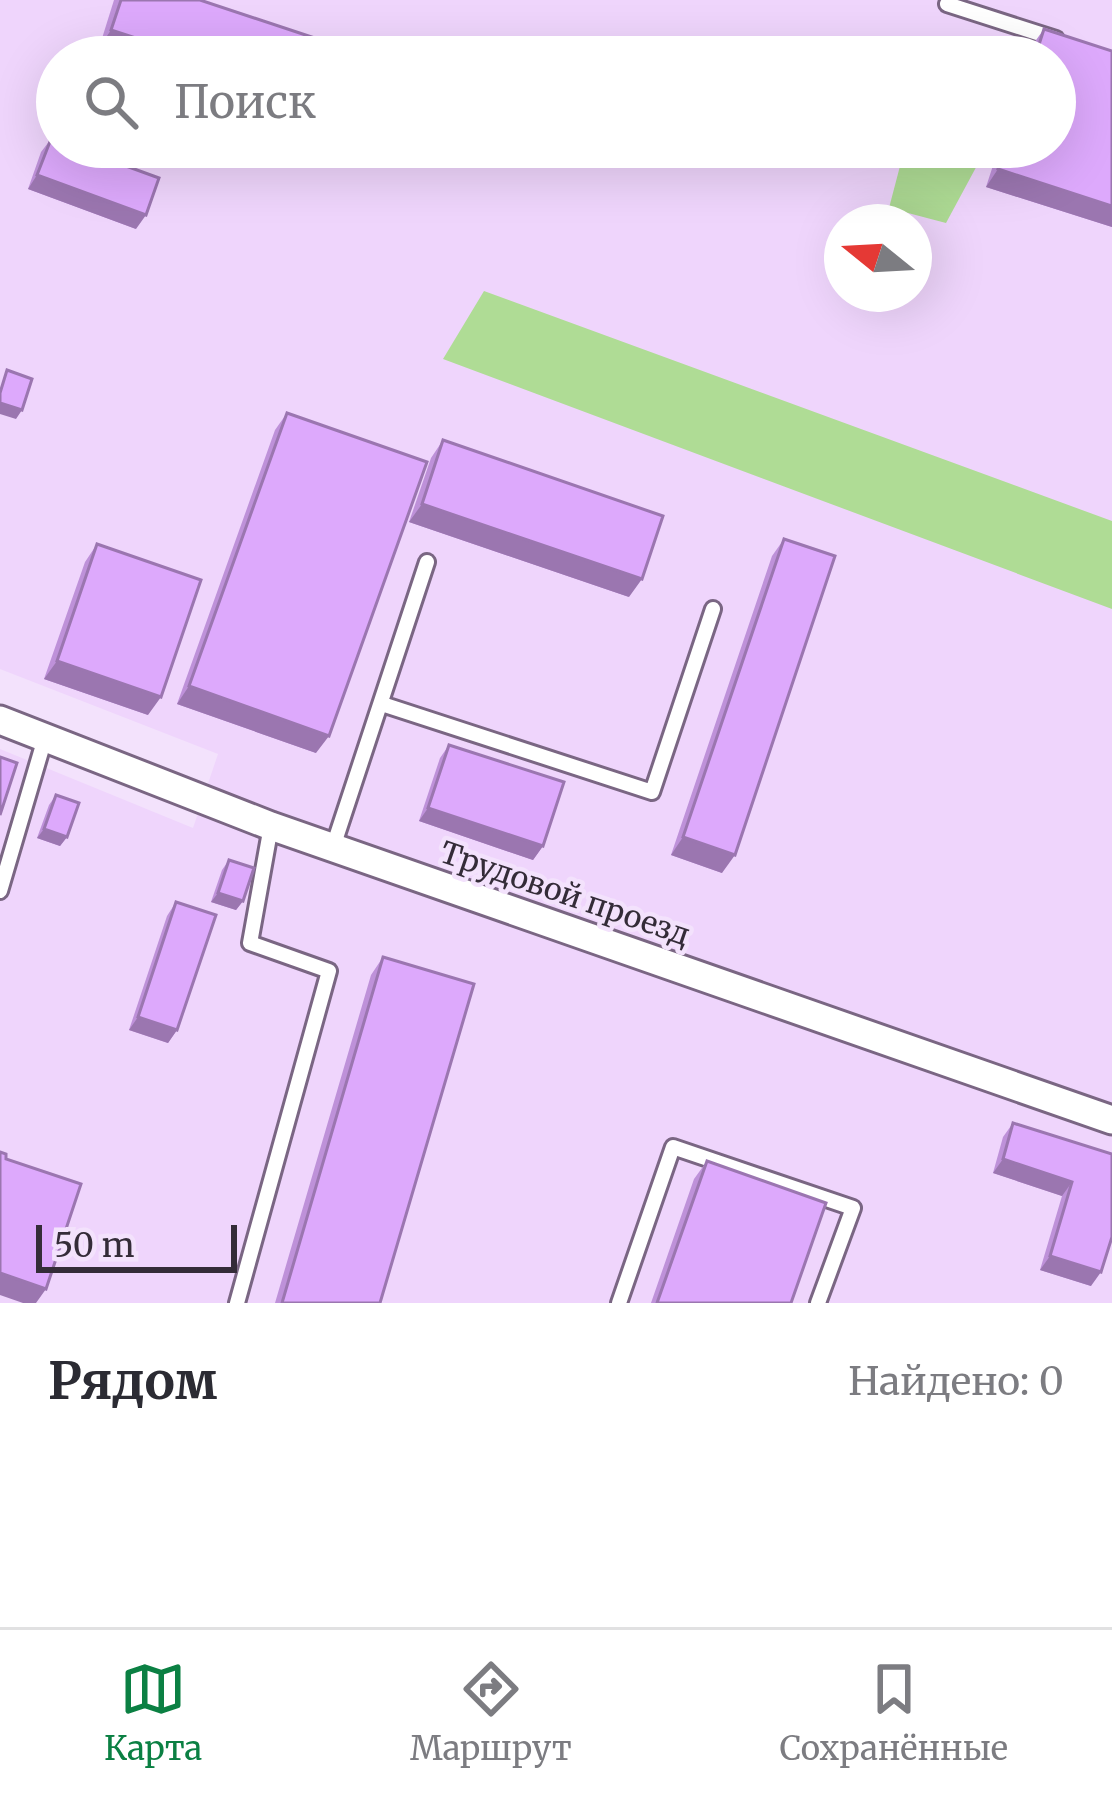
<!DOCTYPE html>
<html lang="ru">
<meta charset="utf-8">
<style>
:root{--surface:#fff;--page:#f7f7f7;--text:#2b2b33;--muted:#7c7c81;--line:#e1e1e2;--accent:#0b8043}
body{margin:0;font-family:Merriweather,serif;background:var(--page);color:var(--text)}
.compass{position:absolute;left:824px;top:204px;width:108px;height:108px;border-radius:50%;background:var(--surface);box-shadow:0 12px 48px #0002;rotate:288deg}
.scale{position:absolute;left:36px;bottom:30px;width:201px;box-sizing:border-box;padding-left:12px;border:6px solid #342c38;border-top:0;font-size:33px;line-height:42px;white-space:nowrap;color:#342c38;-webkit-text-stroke:9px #f3e2fc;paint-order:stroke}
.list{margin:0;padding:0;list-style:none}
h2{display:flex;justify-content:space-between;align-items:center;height:156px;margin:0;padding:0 48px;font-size:51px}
h2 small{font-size:39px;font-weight:400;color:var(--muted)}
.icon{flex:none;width:66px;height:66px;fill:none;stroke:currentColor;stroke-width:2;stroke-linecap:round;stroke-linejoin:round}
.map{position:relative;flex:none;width:1112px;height:1303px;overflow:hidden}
.search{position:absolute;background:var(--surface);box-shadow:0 12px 48px #0002;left:36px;right:36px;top:36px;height:132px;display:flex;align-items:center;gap:30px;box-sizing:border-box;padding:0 42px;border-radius:66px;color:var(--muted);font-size:45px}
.sheet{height:324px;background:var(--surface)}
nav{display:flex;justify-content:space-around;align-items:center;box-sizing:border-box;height:168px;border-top:3px solid var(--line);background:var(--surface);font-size:33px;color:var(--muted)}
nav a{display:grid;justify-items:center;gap:6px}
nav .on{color:var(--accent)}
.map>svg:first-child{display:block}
</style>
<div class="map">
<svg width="1112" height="1303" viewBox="0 0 1112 1303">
<rect width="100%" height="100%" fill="#f3e2fc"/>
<path fill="#efd5fc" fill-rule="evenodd" d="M0 0H1112V1303H0V749L193 828 218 754 0 669ZM57 57H1055V147H57ZM842 222H914V294H842Z"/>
<path fill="#afdc95" d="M905 147H987L946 223 889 208Z
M484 291 1112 521V609L443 359Z"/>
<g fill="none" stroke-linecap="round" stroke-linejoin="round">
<defs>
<path id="lane" d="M947 4 1056 39
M382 704 652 792 713 609
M333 847 427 562
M0 891 45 738
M237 1303 329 971 250 943 271 826
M619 1303 673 1147 853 1208 818 1303"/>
<path id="street" d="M0 720 271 826 1112 1120"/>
</defs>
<use href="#lane" stroke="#7a6683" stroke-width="20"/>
<use href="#street" stroke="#7a6683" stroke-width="33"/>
<use href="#lane" stroke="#fff" stroke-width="14"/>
<use href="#street" stroke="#fff" stroke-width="27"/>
</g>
<path fill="#be91d9" d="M114 0H200L372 57H127L99 48Z
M1044 29 1112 51V227L986 187 999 147H1055V57H1028L1031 47Z
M51 139 136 229 28 189 41 152Z
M287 413 316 753 177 704 275 430Z
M443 440 629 597 409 522 431 458Z
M784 539 722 873 671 855 772 556Z
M97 544 148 715 44 679 85 562Z
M449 745 543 846 533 860 419 821 440 758Z
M56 795 67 837 60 846 37 838 49 805Z
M229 860 243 901 236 910 211 902 222 870Z
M176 902 177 1030 168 1043 129 1030 167 916Z
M383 957 380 1303H275L371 975Z
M1013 1123 1112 1154 1091 1286 1040 1270 1062 1196 993 1173 1003 1137Z
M707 1161 791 1303H651L694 1179Z"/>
<path fill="#9b76b0" d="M111 30 194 57H127L99 48Z
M400 147H426L421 154Z
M998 169 1112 206V227L986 187Z
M37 175 146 215 136 229 28 189Z
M0 403 22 410 16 419 0 414Z
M422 504 642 579 629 597 409 522Z
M57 661 161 697 148 715 44 679Z
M189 686 329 736 316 753 177 704Z
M428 808 543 846 533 860 419 821Z
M44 829 67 837 60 846 37 838Z
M683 837 735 855 722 873 671 855Z
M218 893 243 901 236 910 211 902Z
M138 1017 177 1030 168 1043 129 1030Z
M1003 1159 1072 1182 1062 1196 993 1173Z
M1050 1256 1101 1272 1091 1286 1040 1270Z
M0 1273 46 1289 36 1303H23L0 1295Z"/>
<path fill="#dda9fc" stroke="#9b76b0" stroke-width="3" d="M121 0H200L372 57H194L111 30Z
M1044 29 1112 51V206L998 169 1005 147H1055V57H1035Z
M51 139 57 141V147H74L159 178 146 215 37 175Z
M7 370 32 379 22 410 0 403V393Z
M287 413 427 462 329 736 189 686Z
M443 440 663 516 642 579 422 504Z
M784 539 835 556 735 855 683 837Z
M97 544 201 580 161 697 57 661Z
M449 745 564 782 543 846 428 808Z
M0 757 17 763 0 815Z
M56 795 79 803 67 837 44 829Z
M229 860 254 868 243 901 218 893Z
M176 902 216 915 177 1030 138 1017Z
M383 957 474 984 380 1303H282Z
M1013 1123 1112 1154V1237L1101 1272 1050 1256 1072 1182 1003 1159Z
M0 1152 6 1154V1159L81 1184 46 1289 0 1273Z
M707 1161 826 1203 791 1303H657Z"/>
<g text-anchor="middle" stroke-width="9" stroke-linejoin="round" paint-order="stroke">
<g font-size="30" fill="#342c38" stroke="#f3e2fc">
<text transform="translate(565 894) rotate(19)" y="10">Трудовой проезд</text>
</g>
</g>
</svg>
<svg class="compass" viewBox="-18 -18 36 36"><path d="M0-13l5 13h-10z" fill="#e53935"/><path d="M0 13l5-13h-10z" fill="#7c7c81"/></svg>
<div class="scale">50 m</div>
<div class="search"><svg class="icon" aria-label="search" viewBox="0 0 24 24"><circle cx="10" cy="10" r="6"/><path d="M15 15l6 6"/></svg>Поиск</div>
</div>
<section class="sheet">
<h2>Рядом<small>Найдено: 0</small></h2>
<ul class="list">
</ul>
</section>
<nav>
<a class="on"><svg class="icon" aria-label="map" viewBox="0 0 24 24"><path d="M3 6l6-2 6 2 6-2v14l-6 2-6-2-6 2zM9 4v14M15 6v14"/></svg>Карта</a>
<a><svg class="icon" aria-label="directions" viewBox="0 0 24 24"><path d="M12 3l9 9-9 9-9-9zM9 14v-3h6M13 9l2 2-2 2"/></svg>Маршрут</a>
<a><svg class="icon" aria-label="saved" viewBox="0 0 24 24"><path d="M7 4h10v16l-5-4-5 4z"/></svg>Сохранённые</a>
</nav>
